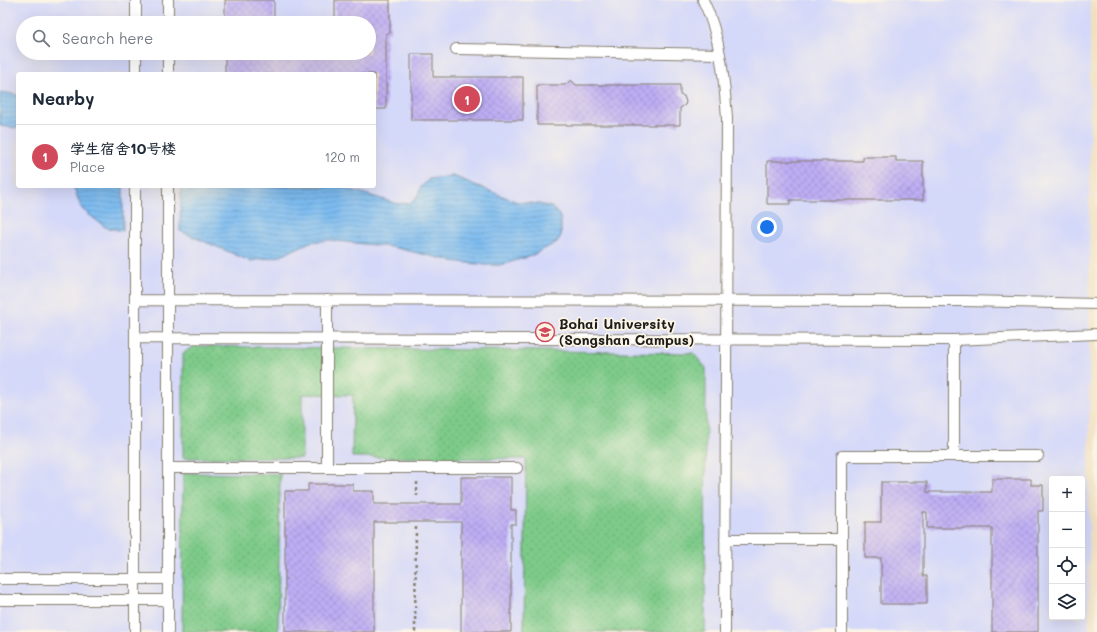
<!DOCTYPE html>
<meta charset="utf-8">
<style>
:root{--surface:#fff;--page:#f2f2f3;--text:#1f2937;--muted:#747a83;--line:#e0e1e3;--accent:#d1495b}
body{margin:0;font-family:Mali,"LXGW WenKai TC",sans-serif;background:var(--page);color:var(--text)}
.controls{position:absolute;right:12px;bottom:12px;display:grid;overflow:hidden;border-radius:4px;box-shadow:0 4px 16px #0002}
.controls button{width:36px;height:36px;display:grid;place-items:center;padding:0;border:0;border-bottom:1px solid var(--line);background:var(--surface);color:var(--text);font:20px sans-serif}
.you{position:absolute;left:767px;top:227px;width:14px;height:14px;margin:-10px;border:3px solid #fff;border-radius:50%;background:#1a73e8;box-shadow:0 0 0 6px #1a73e833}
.badge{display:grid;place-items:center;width:26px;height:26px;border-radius:50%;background:var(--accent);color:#fff;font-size:13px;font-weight:700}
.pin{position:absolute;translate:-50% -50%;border:2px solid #fff;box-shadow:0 1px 4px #0006}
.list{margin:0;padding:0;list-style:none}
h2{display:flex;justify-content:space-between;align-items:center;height:52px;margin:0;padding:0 16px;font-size:17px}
h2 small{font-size:13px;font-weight:400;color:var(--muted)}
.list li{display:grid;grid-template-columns:26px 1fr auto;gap:12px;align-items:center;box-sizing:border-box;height:64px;padding:0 16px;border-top:1px solid var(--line)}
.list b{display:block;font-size:15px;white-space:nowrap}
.list p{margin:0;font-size:13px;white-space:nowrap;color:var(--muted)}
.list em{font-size:13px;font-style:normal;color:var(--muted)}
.icon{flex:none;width:22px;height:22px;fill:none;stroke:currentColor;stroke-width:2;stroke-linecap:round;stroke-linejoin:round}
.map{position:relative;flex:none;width:1097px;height:632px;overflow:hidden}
.search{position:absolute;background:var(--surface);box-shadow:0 4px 16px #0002;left:16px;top:16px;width:360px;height:44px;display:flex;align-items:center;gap:10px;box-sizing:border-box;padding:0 14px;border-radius:22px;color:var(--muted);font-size:15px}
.panel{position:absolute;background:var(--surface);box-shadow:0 4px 16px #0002;left:16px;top:72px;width:360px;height:116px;border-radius:4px}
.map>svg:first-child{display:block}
</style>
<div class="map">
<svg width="1097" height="632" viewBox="0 0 1097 632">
<defs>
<pattern id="grass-dots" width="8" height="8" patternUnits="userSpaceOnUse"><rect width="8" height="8" fill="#7dca89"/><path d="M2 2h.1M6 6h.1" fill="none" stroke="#6bad76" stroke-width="1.8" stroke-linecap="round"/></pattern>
<pattern id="water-rules" width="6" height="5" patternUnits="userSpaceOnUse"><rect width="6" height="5" fill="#7dbbf0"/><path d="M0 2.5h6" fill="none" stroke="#6ba0cd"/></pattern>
<pattern id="building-cross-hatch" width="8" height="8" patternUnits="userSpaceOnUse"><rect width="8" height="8" fill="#beadf4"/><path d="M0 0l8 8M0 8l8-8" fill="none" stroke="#a394d1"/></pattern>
</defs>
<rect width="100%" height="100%" fill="#fcf5e5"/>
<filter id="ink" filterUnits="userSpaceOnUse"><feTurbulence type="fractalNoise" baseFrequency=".025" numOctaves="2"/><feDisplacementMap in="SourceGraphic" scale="8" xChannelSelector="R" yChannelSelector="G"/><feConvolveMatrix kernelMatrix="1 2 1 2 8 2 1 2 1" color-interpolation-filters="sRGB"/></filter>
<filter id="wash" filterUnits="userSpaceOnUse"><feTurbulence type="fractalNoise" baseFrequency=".012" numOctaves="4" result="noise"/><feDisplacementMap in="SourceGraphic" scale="16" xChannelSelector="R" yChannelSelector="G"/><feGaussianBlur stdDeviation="0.9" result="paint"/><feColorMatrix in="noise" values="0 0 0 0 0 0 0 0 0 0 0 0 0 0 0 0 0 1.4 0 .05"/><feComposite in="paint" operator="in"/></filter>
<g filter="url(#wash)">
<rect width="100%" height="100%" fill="#f0e0bf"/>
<path fill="#d4d8f9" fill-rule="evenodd" d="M0 0H1090L1089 632H0ZM23 23H369V53H23ZM18 74H374V186H18ZM1052 479H1082V617H1052Z"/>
<path fill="url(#grass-dots)" stroke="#4c7352" d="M195 346 693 353 706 368 705 632H524L526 459 352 457 353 395 302 394V458H183V353Z
M183 473 280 474 278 632H182Z"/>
<path fill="url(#water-rules)" stroke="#4c6c86" d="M0 92 18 95V128L0 126Z
M453 176 517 202 539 204 551 207 558 213 561 220V236L557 242 531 256 500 265H485L453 261 392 247 329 240 310 242 281 256 250 261 180 231 181 186H339L398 204 409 203 416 199 421 187 429 179Z
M73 186H123V231L105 227 82 209Z"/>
<g id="blocks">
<path fill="url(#building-cross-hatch)" d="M225 0H274V23H225Z
M335 0H390V33H386V109H374V74H225V53H369V23H335Z
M411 54H433V77H523V120H411Z
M571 80 576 85H680V95L684 96 686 102 685 105 680 108V125H537V85H565Z
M863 157H896V161H923V200H790V204H767V161H863Z
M461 477H511V510H516V524H511V632H461V522H374V632H285V491H308V484H353V491H374V504H461Z
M992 479H1031V485H1043V511H1038V632H992V528H927V512H923V576H927V604H881V558H865V522H881V482H927V492H992Z"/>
</g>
</g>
<g filter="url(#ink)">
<use href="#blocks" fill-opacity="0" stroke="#867e6e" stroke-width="1"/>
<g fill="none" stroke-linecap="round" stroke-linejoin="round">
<defs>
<path id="lane" d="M703 0C721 37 724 78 727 118L725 632
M136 23V0
M168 23V0
M456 49 720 54
M136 74V53
M168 74V53
M135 300 964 301 1097 304
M327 300V468
M135 338 954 340 1097 334
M954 340V456
M168 468H517
M725 539H842
M0 579H168
M0 600H168
M135 632V186
M168 632V186
M842 632V456H1038"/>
</defs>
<use href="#lane" stroke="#867e6e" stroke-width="12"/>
<path stroke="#867e6e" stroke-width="2.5" stroke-dasharray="3 3" stroke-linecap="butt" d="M417 482V496
M415 632 416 527"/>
<use href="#lane" stroke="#fff" stroke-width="10"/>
</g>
</g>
<defs>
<symbol id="university-ring" viewBox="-11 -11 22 22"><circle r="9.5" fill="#fcf5e5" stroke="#d1495b" stroke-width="1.5"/><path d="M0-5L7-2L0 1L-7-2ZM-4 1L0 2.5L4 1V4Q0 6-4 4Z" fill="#d1495b"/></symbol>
</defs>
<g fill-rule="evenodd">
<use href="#university-ring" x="534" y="321" width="22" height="22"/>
</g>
<g text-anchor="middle" stroke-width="3.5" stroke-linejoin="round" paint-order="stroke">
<g font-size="14" font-weight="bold" fill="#1c1c1c" stroke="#fcf5e5" text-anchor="start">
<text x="559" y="329">Bohai University<tspan x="559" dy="16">(Songshan Campus)</tspan></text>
</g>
</g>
</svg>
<div class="controls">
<button>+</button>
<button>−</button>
<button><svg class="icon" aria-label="locate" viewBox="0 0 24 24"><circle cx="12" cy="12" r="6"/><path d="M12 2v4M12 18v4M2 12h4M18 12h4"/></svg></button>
<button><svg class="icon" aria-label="layers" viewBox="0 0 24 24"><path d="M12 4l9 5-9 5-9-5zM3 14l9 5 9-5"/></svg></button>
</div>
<div class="you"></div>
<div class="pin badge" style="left:467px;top:99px">1</div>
<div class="search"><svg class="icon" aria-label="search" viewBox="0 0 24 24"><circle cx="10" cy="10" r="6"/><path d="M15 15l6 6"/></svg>Search here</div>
<section class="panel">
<h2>Nearby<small></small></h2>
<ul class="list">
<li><span class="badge">1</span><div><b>学生宿舍10号楼</b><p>Place</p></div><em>120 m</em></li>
</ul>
</section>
</div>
